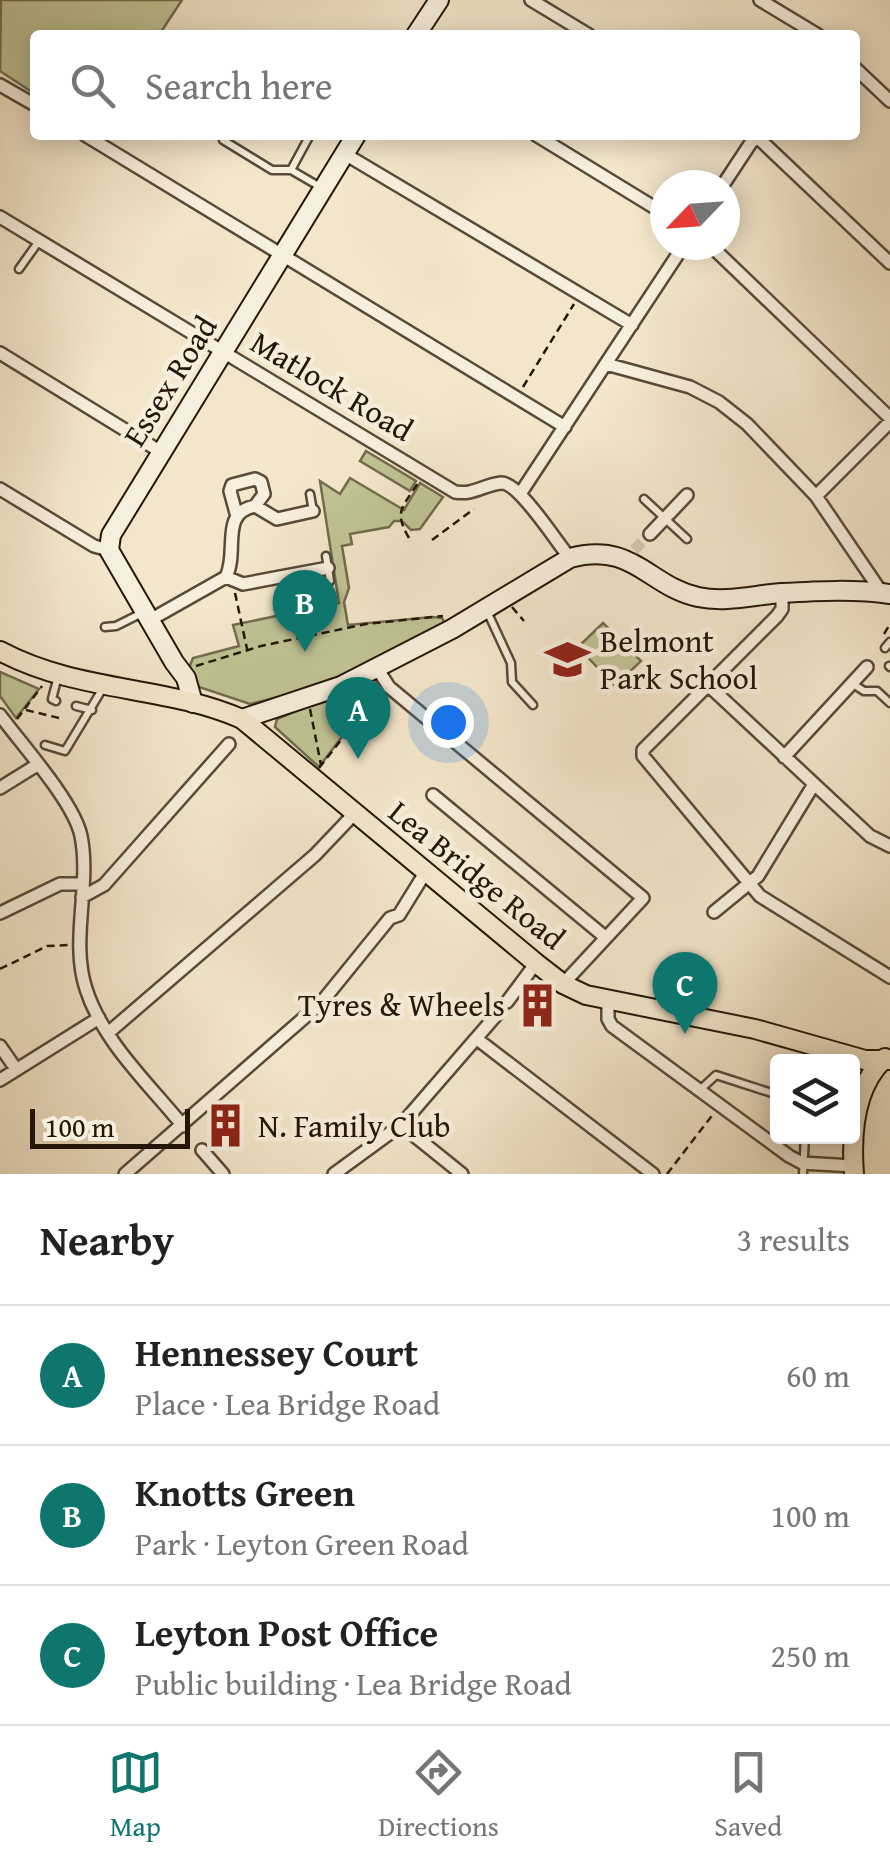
<!DOCTYPE html>
<meta charset="utf-8">
<style>
:root{--surface:#fff;--page:#f6f6f6;--text:#222;--muted:#767676;--line:#e0e0e0;--accent:#0f766e}
body{margin:0;font-family:"Gentium Book Plus",serif;background:var(--page);color:var(--text)}
.controls{position:absolute;right:30px;bottom:30px;display:grid;overflow:hidden;border-radius:10px;box-shadow:0 5px 25px #0003}
.controls button{width:90px;height:90px;display:grid;place-items:center;padding:0;border:0;border-bottom:2px solid var(--line);background:var(--surface);color:var(--text);font:50px sans-serif}
.compass{position:absolute;left:650px;top:170px;width:90px;height:90px;border-radius:50%;background:var(--surface);box-shadow:0 5px 25px #0003;rotate:245deg}
.scale{position:absolute;left:30px;bottom:25px;width:160px;box-sizing:border-box;padding-left:10px;border:5px solid #251607;border-top:0;font-size:28px;line-height:35px;white-space:nowrap;color:#251607;-webkit-text-stroke:8px #f7efdd;paint-order:stroke}
.you{position:absolute;left:448px;top:722px;width:35px;height:35px;margin:-25px;border:8px solid #fff;border-radius:50%;background:#1a73e8;box-shadow:0 0 0 15px #1a73e833}
.badge{display:grid;place-items:center;width:65px;height:65px;border-radius:50%;background:var(--accent);color:#fff;font-size:32px;font-weight:700}
.pin{position:absolute;translate:-50% -82px;filter:drop-shadow(0 2px 5px #0008)}
.pin::after{content:'';position:absolute;top:52px;width:35px;height:30px;background:inherit;clip-path:polygon(0 0,100% 0,50% 100%)}
.list{margin:0;padding:0;list-style:none}
h2{display:flex;justify-content:space-between;align-items:center;height:130px;margin:0;padding:0 40px;font-size:42px}
h2 small{font-size:32px;font-weight:400;color:var(--muted)}
.list li{display:grid;grid-template-columns:65px 1fr auto;gap:30px;align-items:center;box-sizing:border-box;height:140px;padding:0 40px;border-top:2px solid var(--line)}
.list b{display:block;font-size:38px;white-space:nowrap}
.list p{margin:0;font-size:32px;white-space:nowrap;color:var(--muted)}
.list em{font-size:32px;font-style:normal;color:var(--muted)}
.icon{flex:none;width:55px;height:55px;fill:none;stroke:currentColor;stroke-width:2;stroke-linecap:round;stroke-linejoin:round}
.map{position:relative;flex:none;width:890px;height:1174px;overflow:hidden}
.search{position:absolute;background:var(--surface);box-shadow:0 5px 25px #0003;left:30px;right:30px;top:30px;height:110px;display:flex;align-items:center;gap:25px;box-sizing:border-box;padding:0 35px;border-radius:10px;color:var(--muted);font-size:38px}
.sheet{height:550px;background:var(--surface)}
nav{display:flex;justify-content:space-around;align-items:center;box-sizing:border-box;height:140px;border-top:2px solid var(--line);background:var(--surface);font-size:28px;color:var(--muted)}
nav a{display:grid;justify-items:center;gap:5px}
nav .on{color:var(--accent)}
.map>svg:first-child{display:block}
</style>
<div class="map">
<svg width="890" height="1174" viewBox="0 0 890 1174">
<rect width="100%" height="100%" fill="#f3e6ca"/>
<filter id="stains"><feTurbulence type="fractalNoise" baseFrequency=".002" numOctaves="4"/><feColorMatrix values="0 0 0 0 .2 0 0 0 0 .09 0 0 0 0 .02 0 0 0 .5 -.17"/></filter>
<radialGradient id="worn" r=".72"><stop offset=".6" stop-color="#630" stop-opacity="0"/><stop offset="1" stop-color="#630" stop-opacity=".3"/></radialGradient>
<path fill="#c0c394" stroke="#726c4e" stroke-width="2.5" d="M1 0H182L159 35H35V94L0 71Z
M366 451 416 481 410 491 360 461Z
M350 478 404 510 420 483 443 497 420 529 411 530 402 521H394L389 527 350 534 352 544 342 546 349 588 344 602 348 625 432 617 442 618 445 623 371 665 310 689 250 704 199 687 189 668 193 658 239 646 233 625 339 603 320 481 340 494Z
M603 623 641 661 615 686 578 647Z
M0 672 39 689 16 718 0 696Z
M375 678 379 688 319 767 275 727 277 719Z"/>
<g fill="none" stroke-linecap="round" stroke-linejoin="round">
<path stroke="#d4c7ad" stroke-width="11" stroke-dasharray="11 5.5" stroke-linecap="butt" d="M634 550 650 534"/>
<defs>
<path id="lane" d="M223 140 272 170H291L322 188
M291 170 310 135
M19 269 39 241
M310 494 313 511
M644 499 687 539
M326 556 330 581
M486 609 511 663 512 682 533 705
M105 627 116 626 140 614
M885 648 890 642
M889 666 890 667
M853 684 864 691H877L890 703
M56 701 52 699 58 676
M76 706 92 710
M45 745 65 751 103 688
M701 1089 716 1075 778 1095
M803 1174 805 1136"/>
<path id="street" d="M531 0 589 35
M760 0 818 35
M855 68 890 101
M0 85 35 105
M85 135 565 427
M536 135 665 214
M755 135 890 263
M345 154 632 325
M723 185 756 135
M0 217 455 492C474 495 483 485 501 483 519 482 557 543 570 558
M710 245 890 418
M0 353 161 452
M606 364 690 387 719 402 747 424 816 496 882 593
M0 489 94 546 109 550
M520 494 684 245
M816 496 890 422
M236 513 230 491 232 485 255 479 261 482 264 494 255 506
M650 534 687 495
M226 577 243 584 328 568
M782 593V609L777 616 643 750V756L760 896 890 977
M150 620 226 577C239 551 219 513 255 506L277 519 313 511
M377 668 389 687 643 898 563 984
M708 685 870 836 890 846
M0 715C22 745 74 802 81 836 91 886 70 940 86 989 103 1042 149 1084 183 1126
M784 757 867 667
M0 788 37 765
M433 795 605 937
M82 897 104 885 229 744
M714 912 758 876 814 784
M0 913 60 884H83
M608 999V1019L612 1026 789 1156 802 1163 853 1166
M507 1002 536 963
M108 1033 315 855 354 814
M477 1039 653 1174
M0 1046 16 1069
M0 1080 99 1018
M401 1125 462 1174
M202 1150 223 1174
M125 1174 321 1003 390 918 399 915 425 873
M334 1174 401 1125 499 1012"/>
<path id="secondary" d="M416 35 439 0
M193 703 186 678 174 662 109 550 111 535 356 135
M242 719 341 686 452 629 570 558C633 541 648 586 698 597 726 603 754 595 782 593 817 591 856 589 890 594"/>
<path id="primary" d="M0 651C79 693 164 685 242 719L536 963 563 984 586 995 755 1029 865 1060H890
M854 1174C851 1135 854 1086 885 1058"/>
</defs>
<use href="#lane" stroke="#584a38" stroke-width="11"/>
<use href="#street" stroke="#584a38" stroke-width="16"/>
<use href="#secondary" stroke="#251607" stroke-width="22"/>
<use href="#primary" stroke="#251607" stroke-width="22"/>
<path stroke="#251607" stroke-width="2.5" stroke-dasharray="8 5" stroke-linecap="butt" d="M523 387 574 304
M409 538C393 511 403 507 418 483
M432 540 474 509
M235 593 247 649
M512 607 524 621
M884 634 890 624
M196 666 261 646 366 624 443 616
M310 709 321 765
M26 710 59 718
M17 719 42 686
M319 768 379 692
M0 969 47 946 69 945
M667 1174 714 1113"/>
<use href="#lane" stroke="#f7efdd" stroke-width="6"/>
<use href="#street" stroke="#f7efdd" stroke-width="11"/>
<use href="#secondary" stroke="#f7efdd" stroke-width="18"/>
<use href="#primary" stroke="#f3e6ca" stroke-width="18"/>
</g>
<defs>
<symbol id="school-bare" viewBox="-9 -9 18 18"><path d="M0-5L7-2L0 1L-7-2ZM-4 1L0 2.5L4 1V4Q0 6-4 4Z" fill="#8f2418" stroke="#f7efdd" stroke-width="2.5" paint-order="stroke"/></symbol>
<symbol id="building-bare" viewBox="-9 -9 18 18"><path d="M-4-6H4V6H1V3H-1V6H-4ZM-2.5-4.3h1.7v1.8h-1.7ZM.8-4.3h1.7v1.8H.8ZM-2.5-1h1.7V.8h-1.7ZM.8-1h1.7V.8H.8Z" fill="#8f2418" stroke="#f7efdd" stroke-width="2.5" paint-order="stroke"/></symbol>
</defs>
<g fill-rule="evenodd">
<use href="#school-bare" x="536" y="628" width="63" height="63"/>
<use href="#building-bare" x="506" y="974" width="63" height="63"/>
<use href="#building-bare" x="194" y="1094" width="63" height="63"/>
</g>
<g text-anchor="middle" stroke-width="9" stroke-linejoin="round" paint-order="stroke">
<g font-size="32" fill="#251607" stroke="#f7efdd">
<text transform="translate(170 381) rotate(-58)" y="11">Essex Road</text>
<text transform="translate(332 386) rotate(31)" y="11">Matlock Road</text>
<text transform="translate(477 875) rotate(39)" y="11">Lea Bridge Road</text>
</g>
<g font-size="32" fill="#251607" stroke="#f7efdd" text-anchor="start">
<text x="600" y="652">Belmont<tspan x="600" dy="37">Park School</tspan></text>
<text x="505" y="1016" text-anchor="end">Tyres &amp; Wheels</text>
<text x="258" y="1137">N. Family Club</text>
</g>
</g>
<rect width="100%" height="100%" filter="url(#stains)"/>
<rect width="100%" height="100%" fill="url(#worn)"/>
</svg>
<div class="controls">
<button><svg class="icon" aria-label="layers" viewBox="0 0 24 24"><path d="M12 4l9 5-9 5-9-5zM3 14l9 5 9-5"/></svg></button>
</div>
<svg class="compass" viewBox="-18 -18 36 36"><path d="M0-13l5 13h-10z" fill="#e53935"/><path d="M0 13l5-13h-10z" fill="#767676"/></svg>
<div class="scale">100 m</div>
<div class="you"></div>
<div class="pin badge" style="left:358px;top:759px">A</div>
<div class="pin badge" style="left:305px;top:652px">B</div>
<div class="pin badge" style="left:685px;top:1034px">C</div>
<div class="search"><svg class="icon" aria-label="search" viewBox="0 0 24 24"><circle cx="10" cy="10" r="6"/><path d="M15 15l6 6"/></svg>Search here</div>
</div>
<section class="sheet">
<h2>Nearby<small>3 results</small></h2>
<ul class="list">
<li><span class="badge">A</span><div><b>Hennessey Court</b><p>Place · Lea Bridge Road</p></div><em>60 m</em></li>
<li><span class="badge">B</span><div><b>Knotts Green</b><p>Park · Leyton Green Road</p></div><em>100 m</em></li>
<li><span class="badge">C</span><div><b>Leyton Post Office</b><p>Public building · Lea Bridge Road</p></div><em>250 m</em></li>
</ul>
</section>
<nav>
<a class="on"><svg class="icon" aria-label="map" viewBox="0 0 24 24"><path d="M3 6l6-2 6 2 6-2v14l-6 2-6-2-6 2zM9 4v14M15 6v14"/></svg>Map</a>
<a><svg class="icon" aria-label="directions" viewBox="0 0 24 24"><path d="M12 3l9 9-9 9-9-9zM9 14v-3h6M13 9l2 2-2 2"/></svg>Directions</a>
<a><svg class="icon" aria-label="saved" viewBox="0 0 24 24"><path d="M7 4h10v16l-5-4-5 4z"/></svg>Saved</a>
</nav>
